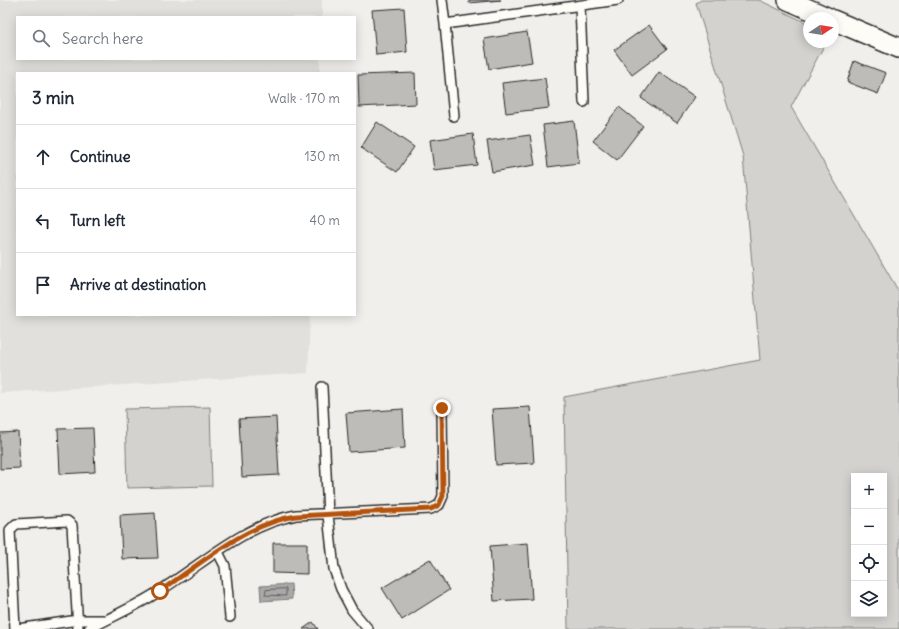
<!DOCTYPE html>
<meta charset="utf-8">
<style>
:root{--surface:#fff;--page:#f6f6f7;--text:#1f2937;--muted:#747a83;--line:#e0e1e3}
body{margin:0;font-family:Delius,sans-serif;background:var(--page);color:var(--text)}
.controls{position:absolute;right:12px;bottom:12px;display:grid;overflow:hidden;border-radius:0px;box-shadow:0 2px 10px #0003}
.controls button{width:36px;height:36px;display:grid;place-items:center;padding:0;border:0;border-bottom:1px solid var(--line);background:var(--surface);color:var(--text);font:20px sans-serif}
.compass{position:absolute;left:803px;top:12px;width:36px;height:36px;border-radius:50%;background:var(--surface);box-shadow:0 2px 10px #0003;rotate:78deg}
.stop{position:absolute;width:12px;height:12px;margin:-9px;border:3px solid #b45309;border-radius:50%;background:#fff}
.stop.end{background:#b45309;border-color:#fff;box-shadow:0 1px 4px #0008}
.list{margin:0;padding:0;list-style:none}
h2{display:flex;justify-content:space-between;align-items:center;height:52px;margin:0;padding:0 16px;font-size:17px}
h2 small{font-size:13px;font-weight:400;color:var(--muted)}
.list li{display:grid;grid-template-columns:26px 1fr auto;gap:12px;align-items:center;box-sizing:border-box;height:64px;padding:0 16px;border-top:1px solid var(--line)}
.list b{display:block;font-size:15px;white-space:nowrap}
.list em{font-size:13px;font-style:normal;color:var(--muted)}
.icon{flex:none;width:22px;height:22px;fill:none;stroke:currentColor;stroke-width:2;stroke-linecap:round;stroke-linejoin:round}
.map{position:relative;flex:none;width:899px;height:629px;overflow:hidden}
.search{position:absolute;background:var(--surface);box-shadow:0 2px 10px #0003;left:16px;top:16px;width:340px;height:44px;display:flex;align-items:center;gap:10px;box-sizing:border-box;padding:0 14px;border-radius:0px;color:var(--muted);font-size:15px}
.panel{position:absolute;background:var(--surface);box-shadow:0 2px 10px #0003;left:16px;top:72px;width:340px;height:244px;border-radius:0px}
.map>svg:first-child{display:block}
</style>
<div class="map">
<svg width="899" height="629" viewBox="0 0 899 629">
<rect width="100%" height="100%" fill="#f0efeb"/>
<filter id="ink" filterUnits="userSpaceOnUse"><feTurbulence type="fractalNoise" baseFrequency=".025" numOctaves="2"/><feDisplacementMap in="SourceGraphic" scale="8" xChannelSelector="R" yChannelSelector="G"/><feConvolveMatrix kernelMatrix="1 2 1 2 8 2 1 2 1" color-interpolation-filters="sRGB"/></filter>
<g filter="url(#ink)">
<path fill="#e1e0dc" d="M0 0H322V17H17V59H320V73H17V315H310L308 373 0 393Z"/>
<path fill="#d3d2cf" stroke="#7f7e7d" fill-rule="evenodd" d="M701 0H759L809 24V42H826L791 107 899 292V629H568L564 397 760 360 743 156 696 3ZM854 476H884V614H854Z
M210 407 212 486 127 488 125 409Z"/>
<path fill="#aaa9a7" stroke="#777775" d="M291 584 292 599 261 601 260 586Z"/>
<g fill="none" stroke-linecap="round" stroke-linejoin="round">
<path stroke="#5e5d5d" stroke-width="1" d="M286 589V596L265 595 266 590Z"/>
</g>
<path fill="#bdbcb8" stroke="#2b2b2b" d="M469 0H501L469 3Z
M404 8 407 52 376 55 372 10Z
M649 25 667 49 632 75 614 50Z
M527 32 532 62 489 69 484 39Z
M854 61 886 73 878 94 847 82Z
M659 72 695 97 677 123 641 98Z
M415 73 416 104 359 107 358 75Z
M545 78 549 108 506 113 502 83Z
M619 107 643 126 617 160 593 141Z
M574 121 579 163 548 167 543 125Z
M377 122 414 147 397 172 361 148Z
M473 134 477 165 434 170 430 140Z
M530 135 535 165 492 172 487 141Z
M530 407 534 463 496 465 492 409Z
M403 409 405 448 349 452 346 413Z
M276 417 279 475 242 477 239 419Z
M93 428 95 472 60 474 58 429Z
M18 432 20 468 0 469V433Z
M155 513 158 558 122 559 120 515Z
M273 543H307V574L273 573Z
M528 543 532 599 494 601 490 546Z
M430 559 449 590 402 620 382 588Z
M313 622 318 629H303Z"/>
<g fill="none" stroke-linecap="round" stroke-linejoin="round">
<defs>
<path id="service" d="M442 0 445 24 618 0
M580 6 584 102
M445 24 454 116
M322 387 328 515 334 569 341 589 352 610 368 629
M218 552 225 566 230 617
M15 629 10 530 16 524 67 521 72 525 78 629
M18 629 78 620H104
M89 629C113 616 139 605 161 590 205 562 244 525 296 515L431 509 439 505 443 496 442 408"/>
<path id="minor" d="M788 0 829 18
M833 20 899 48"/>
</defs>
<use href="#service" stroke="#2b2b2b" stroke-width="12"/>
<use href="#minor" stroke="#2b2b2b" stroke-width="22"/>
<use href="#service" stroke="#fdfcf7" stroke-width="9"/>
<use href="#minor" stroke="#fdfcf7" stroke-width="19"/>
</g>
</g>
<g fill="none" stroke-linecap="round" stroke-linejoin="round" filter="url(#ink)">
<path stroke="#b45309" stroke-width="5" d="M160 591C202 563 245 524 296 516L431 509 439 505 443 496 442 408"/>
</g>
</svg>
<div class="controls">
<button>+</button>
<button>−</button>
<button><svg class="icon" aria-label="locate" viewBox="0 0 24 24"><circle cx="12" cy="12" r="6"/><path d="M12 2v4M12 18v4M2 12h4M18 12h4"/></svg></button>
<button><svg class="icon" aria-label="layers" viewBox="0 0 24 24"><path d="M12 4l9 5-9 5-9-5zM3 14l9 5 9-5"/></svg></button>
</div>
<svg class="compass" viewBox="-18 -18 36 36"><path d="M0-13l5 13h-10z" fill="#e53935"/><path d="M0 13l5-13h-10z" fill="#747a83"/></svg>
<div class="stop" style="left:160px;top:591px"></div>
<div class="stop end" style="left:442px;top:408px"></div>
<div class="search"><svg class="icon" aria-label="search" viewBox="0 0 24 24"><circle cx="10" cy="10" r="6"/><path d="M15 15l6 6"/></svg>Search here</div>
<section class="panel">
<h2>3 min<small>Walk · 170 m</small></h2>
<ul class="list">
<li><svg class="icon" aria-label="ahead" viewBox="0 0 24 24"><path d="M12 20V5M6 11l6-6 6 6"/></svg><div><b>Continue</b></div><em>130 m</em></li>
<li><svg class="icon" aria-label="left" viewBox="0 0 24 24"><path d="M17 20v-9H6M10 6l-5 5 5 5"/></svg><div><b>Turn left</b></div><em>40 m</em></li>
<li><svg class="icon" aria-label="arrive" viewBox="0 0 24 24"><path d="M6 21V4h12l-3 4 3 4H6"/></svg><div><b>Arrive at destination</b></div></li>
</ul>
</section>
</div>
